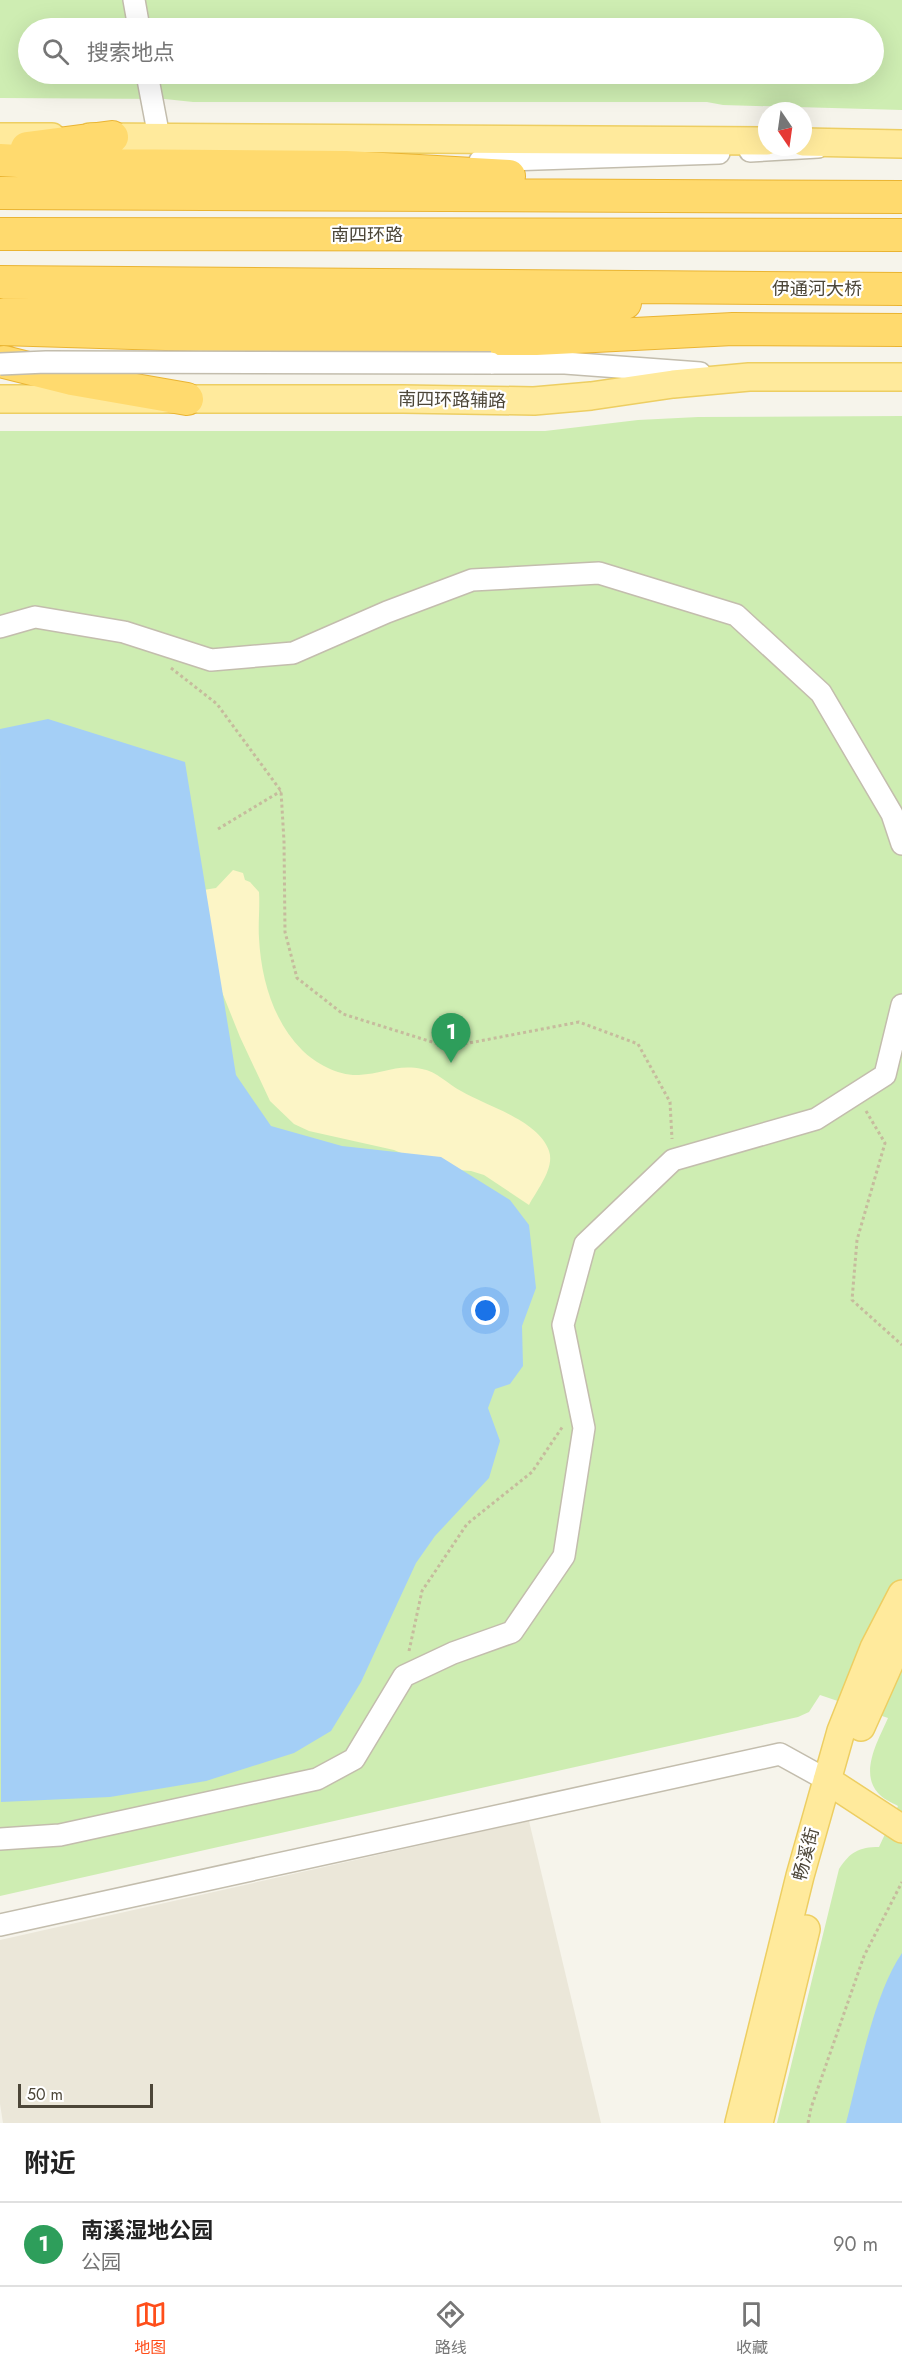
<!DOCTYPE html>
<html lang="zh">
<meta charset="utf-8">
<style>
:root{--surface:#fff;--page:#f6f6f6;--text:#222;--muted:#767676;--line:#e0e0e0;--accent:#ff4e1a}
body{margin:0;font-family:Jost,"Noto Sans SC",sans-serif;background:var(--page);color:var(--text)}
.compass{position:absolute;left:758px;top:102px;width:54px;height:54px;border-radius:50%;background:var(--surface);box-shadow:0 6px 24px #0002;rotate:167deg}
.scale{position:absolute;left:18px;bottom:15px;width:135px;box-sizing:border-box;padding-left:6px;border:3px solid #4c4638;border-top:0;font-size:16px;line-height:21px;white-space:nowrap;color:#4c4638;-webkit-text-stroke:4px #fff;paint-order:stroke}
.you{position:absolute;left:486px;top:1311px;width:21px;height:21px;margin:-15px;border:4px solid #fff;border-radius:50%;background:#1a73e8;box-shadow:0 0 0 9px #1a73e833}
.badge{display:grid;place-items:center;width:39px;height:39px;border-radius:50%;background:var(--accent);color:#fff;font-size:20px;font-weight:700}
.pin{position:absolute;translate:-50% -50px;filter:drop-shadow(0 2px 3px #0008)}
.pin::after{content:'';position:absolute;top:32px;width:21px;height:18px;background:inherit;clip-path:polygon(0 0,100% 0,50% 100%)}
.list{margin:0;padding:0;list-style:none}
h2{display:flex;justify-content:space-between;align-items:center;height:78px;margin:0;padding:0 24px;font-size:26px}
h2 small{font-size:20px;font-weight:400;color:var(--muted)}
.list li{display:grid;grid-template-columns:39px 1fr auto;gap:18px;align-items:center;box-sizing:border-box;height:84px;padding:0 24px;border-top:2px solid var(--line)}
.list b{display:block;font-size:22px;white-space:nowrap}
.list p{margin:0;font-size:20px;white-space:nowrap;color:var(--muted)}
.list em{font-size:20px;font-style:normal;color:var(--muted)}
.icon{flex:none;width:33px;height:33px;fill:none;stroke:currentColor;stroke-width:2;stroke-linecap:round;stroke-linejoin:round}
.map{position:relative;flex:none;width:902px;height:2123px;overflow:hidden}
.search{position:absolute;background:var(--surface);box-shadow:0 6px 24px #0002;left:18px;right:18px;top:18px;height:66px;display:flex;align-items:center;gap:15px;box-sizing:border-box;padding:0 21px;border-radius:33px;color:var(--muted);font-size:22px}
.sheet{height:162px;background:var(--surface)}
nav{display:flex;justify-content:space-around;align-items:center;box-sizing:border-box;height:84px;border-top:2px solid var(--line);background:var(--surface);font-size:16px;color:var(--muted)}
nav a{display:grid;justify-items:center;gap:3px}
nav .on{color:var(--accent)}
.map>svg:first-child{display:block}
</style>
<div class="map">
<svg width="902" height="2123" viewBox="0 0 902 2123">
<rect width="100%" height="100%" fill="#f6f4eb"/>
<path fill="#ebe7d9" d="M529 1821 601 2123H3L0 2104V1940Z"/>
<path fill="#ceedb2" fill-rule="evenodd" d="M0 0H902V110L723 105 707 102H193L165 99 0 98ZM28 28H874V74H28Z
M902 416V2123H777L839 1869C850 1852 859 1847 879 1847L898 1806C891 1802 883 1799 878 1793 859 1772 879 1739 888 1718L820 1695 809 1712 798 1717 0 1896V431H545L638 420 698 417Z"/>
<path fill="#fcf5c6" d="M233 870 243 873 245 880 250 882 259 892C260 908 258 923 259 938 261 978 273 1021 302 1050 316 1064 339 1076 359 1075 383 1074 396 1064 422 1069 436 1071 448 1084 461 1091 486 1106 539 1120 549 1151 555 1168 537 1190 529 1205L484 1175 471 1171 447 1169 427 1164 394 1150 309 1131 294 1124 270 1101 240 1037 214 972 197 891 216 888Z"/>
<path fill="#a4cff6" d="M48 719 185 762 236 1075 271 1126 342 1146 441 1157 510 1200 529 1225 536 1288 522 1326 523 1366 510 1384 495 1389 488 1408 500 1441 489 1478 435 1536 416 1563 361 1682 331 1731 294 1753 206 1781 110 1797 1 1802 0 729Z
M902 1953V2123H846C859 2074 874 1993 902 1953Z"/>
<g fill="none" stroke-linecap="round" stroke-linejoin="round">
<defs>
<path id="minor" d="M134 0 139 28
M147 74 159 137
M750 151 818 147
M480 161 719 153
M491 363H565L700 373
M0 627 35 617 124 632 211 660 293 653 387 612 472 580 599 573 736 615 821 693 892 814 902 844
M0 1839 60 1835 317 1779 354 1759 404 1676 453 1653 512 1632 564 1556 584 1428 563 1325 585 1244 673 1160 816 1119 885 1075 902 1005
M0 1925 780 1754 827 1780"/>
<path id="major" d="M0 137H52
M90 137 767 141
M803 142 902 144
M0 399H403L534 401 591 396 673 384 749 377H902
M861 1727 902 1635
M827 1780 902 1829
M739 2123 800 1876 841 1731 874 1648 902 1594
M759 2123 806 1929"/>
<path id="highway" d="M27 148 112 137
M0 160 85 165 346 167 509 176
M0 193 902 197
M0 234 902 235
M0 282 902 289
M6 314 57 309 190 307 561 310 625 303
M0 329 296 338 536 339 733 329 902 330
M4 362 72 379 187 399"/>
</defs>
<use href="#minor" stroke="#c3bdad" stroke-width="24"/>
<use href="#major" stroke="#edce62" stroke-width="30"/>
<use href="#highway" stroke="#eab432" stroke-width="34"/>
<path stroke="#c6bb9d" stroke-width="3" stroke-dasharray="3 3" stroke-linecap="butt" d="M171 668 217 704 281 791 284 841 285 932 297 978 343 1014 448 1047 579 1022 638 1044 670 1102 672 1139
M218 829 281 791
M866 1111 885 1143 857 1240 852 1300 902 1345
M409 1651 422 1591 467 1524 532 1472 563 1426
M808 2123 811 2108 864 1956 902 1882"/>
<use href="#minor" stroke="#fff" stroke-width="21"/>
<use href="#major" stroke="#ffea9c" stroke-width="27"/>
<use href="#highway" stroke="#ffda6e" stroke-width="32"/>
<defs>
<path id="minor-bridge" d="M0 364 46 362 491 363"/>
</defs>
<use href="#minor-bridge" stroke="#c3bdad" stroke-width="24" stroke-linecap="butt"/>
<use href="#minor-bridge" stroke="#fff" stroke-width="21"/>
</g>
<g text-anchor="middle" stroke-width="4.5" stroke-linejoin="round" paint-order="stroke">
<g font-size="18" fill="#4c4638" stroke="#fff">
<text x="367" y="241">南四环路</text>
<text x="817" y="295">伊通河大桥</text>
<text transform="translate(452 400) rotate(1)" y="6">南四环路辅路</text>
<text transform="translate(806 1854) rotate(-75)" y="6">畅溪街</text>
</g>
</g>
</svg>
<svg class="compass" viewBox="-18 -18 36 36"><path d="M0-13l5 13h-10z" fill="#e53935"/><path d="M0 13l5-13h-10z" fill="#767676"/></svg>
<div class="scale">50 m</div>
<div class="you"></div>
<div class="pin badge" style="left:451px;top:1063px;background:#2e9e5b">1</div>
<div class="search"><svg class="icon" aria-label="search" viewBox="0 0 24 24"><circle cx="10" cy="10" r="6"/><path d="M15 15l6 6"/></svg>搜索地点</div>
</div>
<section class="sheet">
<h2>附近<small></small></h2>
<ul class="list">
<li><span class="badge" style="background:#2e9e5b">1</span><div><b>南溪湿地公园</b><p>公园</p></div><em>90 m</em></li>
</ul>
</section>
<nav>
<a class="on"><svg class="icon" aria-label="map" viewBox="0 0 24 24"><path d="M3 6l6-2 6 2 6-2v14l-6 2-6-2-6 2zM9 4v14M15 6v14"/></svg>地图</a>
<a><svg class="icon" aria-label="directions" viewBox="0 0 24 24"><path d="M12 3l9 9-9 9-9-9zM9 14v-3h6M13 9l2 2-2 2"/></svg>路线</a>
<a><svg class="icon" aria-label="saved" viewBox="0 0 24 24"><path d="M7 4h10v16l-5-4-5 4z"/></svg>收藏</a>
</nav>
